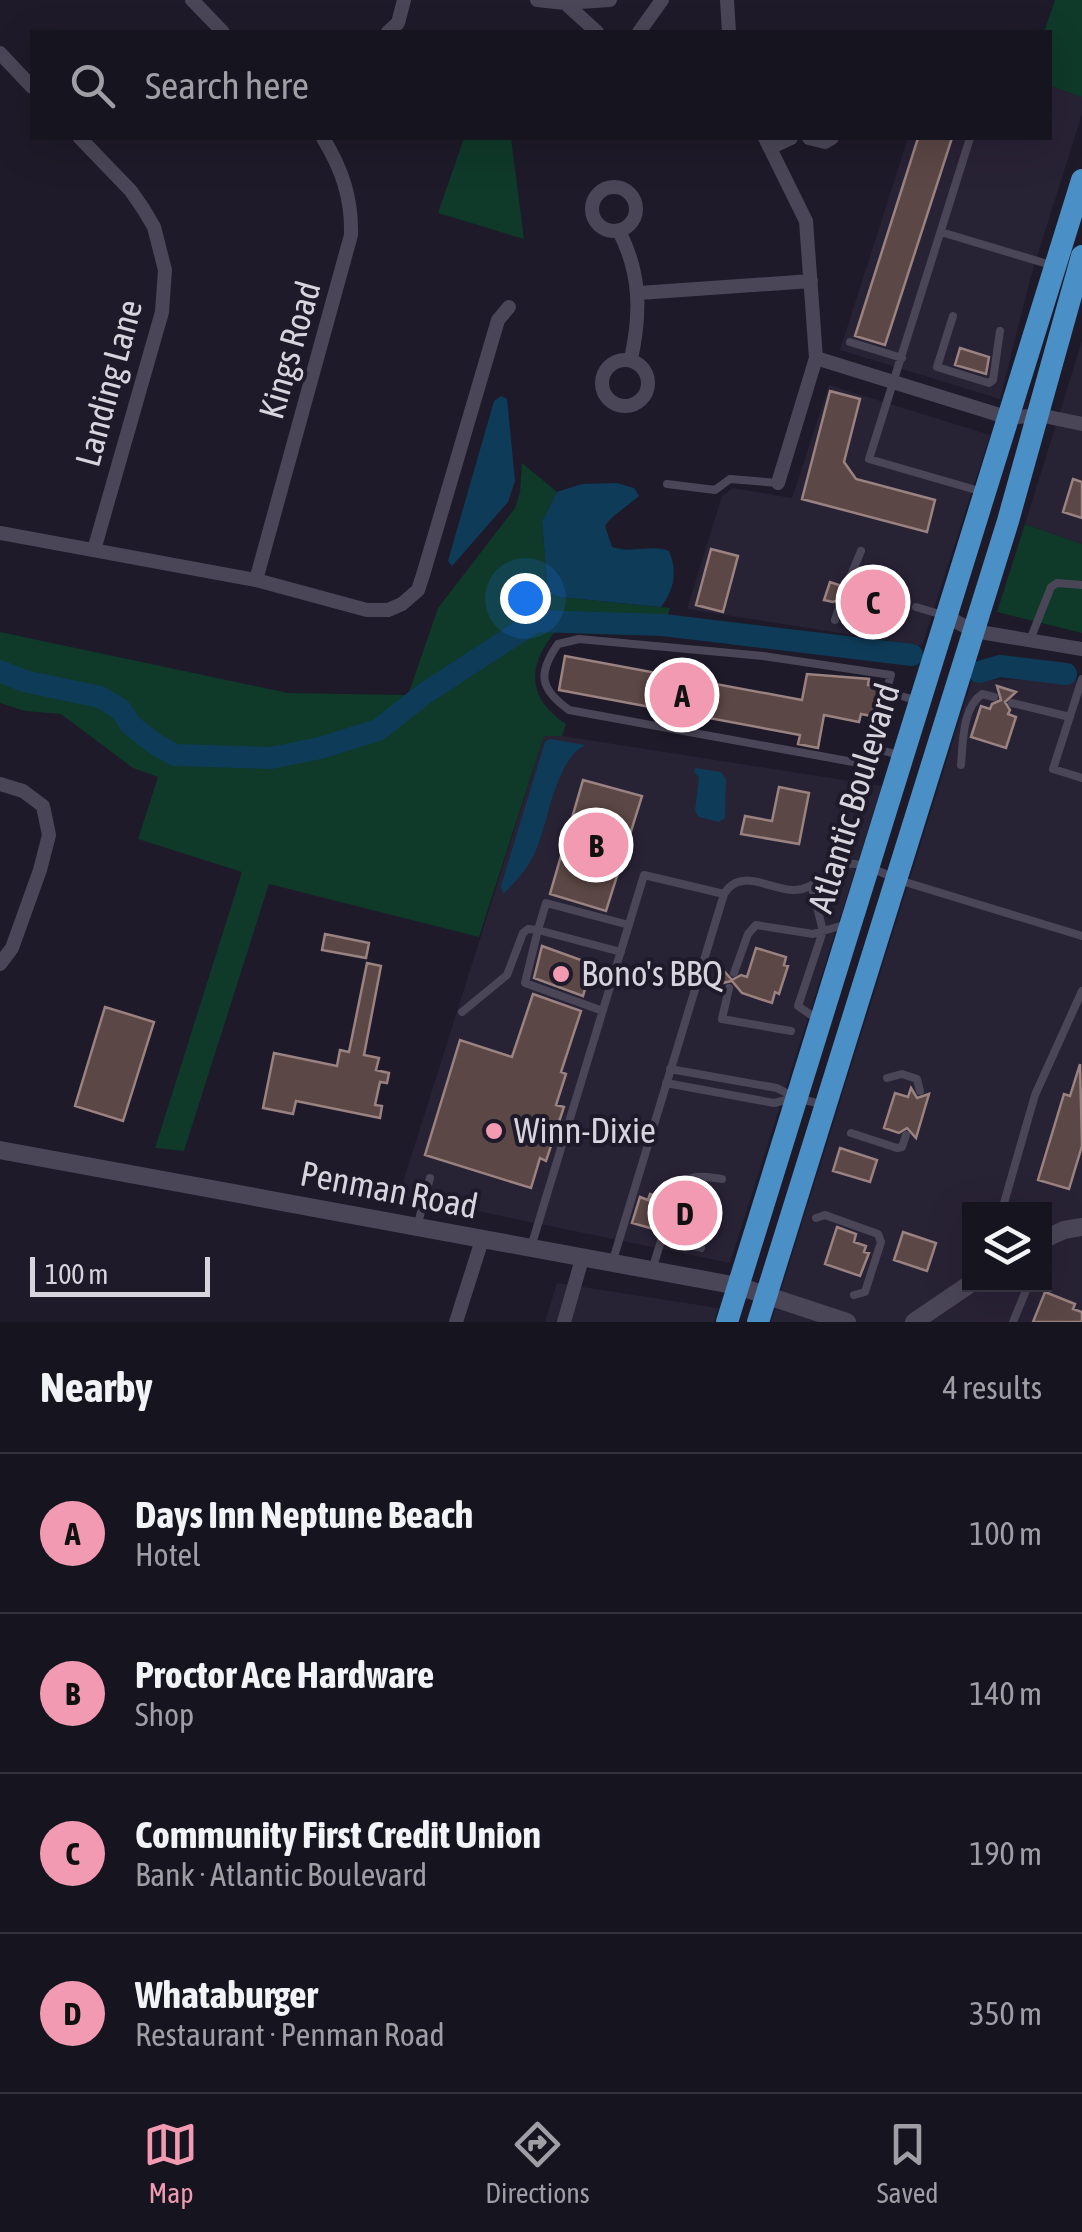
<!DOCTYPE html>
<meta charset="utf-8">
<style>
:root{--surface:#16141f;--page:#1f1d28;--text:#f1f3f6;--muted:#9e9ea4;--line:#35333d;--accent:#f19ab2}
body{margin:0;font-family:"Asap Condensed",sans-serif;background:var(--page);color:var(--text)}
.controls{position:absolute;right:30px;bottom:30px;display:grid;overflow:hidden;border-radius:0px;box-shadow:0 10px 40px #0002}
.controls button{width:90px;height:90px;display:grid;place-items:center;padding:0;border:0;border-bottom:2px solid var(--line);background:var(--surface);color:var(--text);font:50px sans-serif}
.scale{position:absolute;left:30px;bottom:25px;width:180px;box-sizing:border-box;padding-left:10px;border:5px solid #d7d4de;border-top:0;font-size:28px;line-height:35px;white-space:nowrap;color:#d7d4de;-webkit-text-stroke:8px #1e1a29;paint-order:stroke}
.you{position:absolute;left:525px;top:598px;width:35px;height:35px;margin:-25px;border:8px solid #fff;border-radius:50%;background:#1a73e8;box-shadow:0 0 0 15px #1a73e833}
.badge{display:grid;place-items:center;width:65px;height:65px;border-radius:50%;background:var(--accent);color:#111;font-size:32px;font-weight:700}
.pin{position:absolute;translate:-50% -50%;border:5px solid #fff;box-shadow:0 2px 10px #0006}
.list{margin:0;padding:0;list-style:none}
h2{display:flex;justify-content:space-between;align-items:center;height:130px;margin:0;padding:0 40px;font-size:42px}
h2 small{font-size:32px;font-weight:400;color:var(--muted)}
.list li{display:grid;grid-template-columns:65px 1fr auto;gap:30px;align-items:center;box-sizing:border-box;height:160px;padding:0 40px;border-top:2px solid var(--line)}
.list b{display:block;font-size:38px;white-space:nowrap}
.list p{margin:0;font-size:32px;white-space:nowrap;color:var(--muted)}
.list em{font-size:32px;font-style:normal;color:var(--muted)}
.icon{flex:none;width:55px;height:55px;fill:none;stroke:currentColor;stroke-width:2;stroke-linecap:round;stroke-linejoin:round}
.map{position:relative;flex:none;width:1082px;height:1322px;overflow:hidden}
.search{position:absolute;background:var(--surface);box-shadow:0 10px 40px #0002;left:30px;right:30px;top:30px;height:110px;display:flex;align-items:center;gap:25px;box-sizing:border-box;padding:0 35px;border-radius:0px;color:var(--muted);font-size:38px}
.sheet{height:770px;background:var(--surface)}
nav{display:flex;justify-content:space-around;align-items:center;box-sizing:border-box;height:140px;border-top:2px solid var(--line);background:var(--surface);font-size:28px;color:var(--muted)}
nav a{display:grid;justify-items:center;gap:5px}
nav .on{color:var(--accent)}
.map>svg:first-child{display:block}
</style>
<div class="map">
<svg width="1082" height="1322" viewBox="0 0 1082 1322">
<rect width="100%" height="100%" fill="#1e1a29"/>
<path fill="#282235" fill-rule="evenodd" d="M1050 86 1082 97V114L1031 276 1000 399 840 350 908 138H1050Z
M1082 341V544L1025 524Z
M829 385 990 435 922 646 687 609 722 496 733 488 792 498Z
M1067 679 1082 681V1322H771L972 680ZM970 1210H1044V1284H970Z
M544 736H562L882 786 730 1263 399 1195Z
M557 1283 718 1308 714 1322H545Z"/>
<path fill="#0f3929" d="M1055 0H1082V97L1050 86V32H1044Z
M464 138H511L524 239 438 213Z
M522 463 557 492 542 521 548 593 560 597 670 608 664 630 559 627C528 663 524 696 566 724L562 736H544L479 937 269 884 184 1151 155 1148 242 872 138 839 158 777 133 768 61 714 25 711 0 703V632L288 693 408 695 438 608 515 508 520 492Z
M1025 524 1082 544V633L997 612Z"/>
<path fill="#0e3c58" d="M501 396 507 399 515 481 508 502 452 566 448 561 494 401Z
M617 483 634 488 639 496C629 505 611 516 605 526L612 547C633 554 649 544 669 551 678 573 674 589 661 607L560 597 548 593 542 521 557 492 582 484Z
M550 739 585 745C555 761 549 820 536 850 529 868 516 881 503 894L501 886 545 742Z
M695 768 721 772 726 779 725 818 719 822 699 817 695 811 699 777 694 772Z"/>
<g fill="none" stroke-linecap="round" stroke-linejoin="round">
<path stroke="#0e3c58" stroke-width="22" d="M0 671 24 681 100 697 120 709 131 725 155 744 175 755 271 758 320 748 378 730 424 694 536 621 663 625 912 655
M979 672 1000 666 1066 674"/>
</g>
<path fill="#5b4745" stroke="#998280" stroke-width="2.5" d="M918 138H952L885 345 855 336Z
M960 348 989 357 986 374 955 365Z
M830 391 860 399 844 462 856 479 935 500 927 532 802 499Z
M1073 479 1082 482V518L1063 512Z
M711 549 738 556 723 612 696 605Z
M857 580 892 592 891 596 897 598 889 622 884 621 882 626 846 614 848 607 843 598 833 602 824 600 830 582 839 585 841 592 846 594 854 590Z
M565 656 802 700 807 674 869 679 868 685 880 687 871 716 861 714 859 722 824 715 818 748 798 744 800 735 559 690Z
M997 686 1016 692 1005 702 1010 710 1008 714 1016 717 1006 748 971 737 981 706 990 709 992 704 1001 700Z
M583 780 642 796 606 911 550 894Z
M779 787 809 793 799 844 741 834 745 816 772 821Z
M325 934 369 943 366 958 322 950Z
M542 946 592 964 583 996 534 978Z
M756 948 786 957 784 965 788 966 779 994 775 992 772 1003 742 993 732 981 718 984 723 970 732 980 741 975 747 977Z
M367 963 381 966 364 1055 379 1058 376 1070 389 1073 387 1083 380 1082 375 1105 382 1106 380 1118 296 1101 293 1114 263 1108 274 1053 337 1066 340 1050 349 1052Z
M533 994 581 1011 561 1072 566 1074 556 1105 564 1107 546 1161 540 1158 531 1188 425 1155 460 1040 512 1057Z
M105 1007 154 1022 123 1121 75 1106Z
M1080 1064 1082 1146 1069 1189 1038 1180 1064 1094 1070 1096Z
M911 1088 917 1098 929 1094 916 1138 907 1128 899 1133 884 1128 895 1093 908 1097Z
M840 1148 877 1160 870 1182 833 1171Z
M687 1189 704 1193 691 1238 671 1233Z
M650 1194 666 1199 657 1230 632 1223 640 1197 648 1200Z
M837 1227 856 1234 854 1242 866 1246 864 1252 869 1253 860 1276 825 1264Z
M903 1232 936 1243 927 1271 894 1260Z
M1045 1292 1075 1304 1073 1309 1082 1312V1322H1033Z"/>
<g fill="none" stroke-linecap="round" stroke-linejoin="round">
<path stroke="#4a4657" stroke-width="8" d="M970 138 869 459 983 492
M941 232 1051 265
M953 316 937 367 989 383 993 380 1000 331
M850 342 902 358
M667 484 715 490 730 479 778 483
M846 587 861 551
M916 607 943 615
M835 620 840 605
M579 639 763 656 891 675 864 764 569 710C540 689 537 674 558 644Z
M1030 640 1051 587 1057 583 1082 585
M1082 679 1053 769 1082 778
M886 692 916 700
M1012 703 1070 717
M869 747 899 755
M961 765C963 743 962 708 982 694L994 697
M812 887 823 931 798 1006 817 1019
M734 973 748 934 756 925 813 934 847 924
M729 988 722 1019 791 1031
M603 1011 525 983 538 930 621 952
M462 1012 507 975 523 933 528 929 538 930 546 903 629 925
M670 1069 777 1088 796 1098 821 1104
M887 1078 902 1074 917 1079 920 1091
M666 1083 774 1103 790 1099
M851 1133 897 1148 902 1147 906 1135
M1002 1210 1035 1095 1082 991
M816 1218 825 1215 878 1234 881 1242 865 1292 854 1295
M417 1227 430 1178
M662 1238 701 1248
M531 1247 644 875 724 894
M613 1260 724 894C740 867 769 889 793 890 818 891 833 861 855 864 872 866 889 877 905 882 964 900 1023 918 1082 936
M652 1270 677 1189C689 1172 704 1177 722 1179
M1013 1322 1027 1288 1025 1284"/>
<path stroke="#4a4657" stroke-width="14" d="M192 0 223 32
M537 0 565 3 610 0
M727 0 729 32
M565 3 597 32
M388 32 398 23 404 0
M639 32 662 0
M0 53 32 87
M80 138 131 191 144 210 154 227 165 270 162 312 94 550
M765 138 806 221 816 358 778 483
M809 138 825 142 832 138
M770 148 791 138
M592 209a22 22 0 1 1 44 0a22 22 0 1 1-44 0Z
M619 231C641 274 641 313 631 359
M639 293 811 281
M816 358 1009 418 1039 415 1082 424
M602 383a23 23 0 1 1 46 0a23 23 0 1 1-46 0Z
M0 533 256 580 367 610H388L402 604 418 590 423 575 498 320 509 307
M256 580 351 235C352 198 342 169 323 138
M947 617 974 631 1082 649
M0 784 23 791 43 806 49 835 40 870 12 948 0 964
M456 1322 482 1240
M564 1322 582 1259"/>
<path stroke="#4a4657" stroke-width="18" d="M0 1150 738 1286 847 1322
M1044 1239 1064 1230 1082 1227
M914 1322 970 1284"/>
<path stroke="#4a90c7" stroke-width="22" d="M727 1322 1082 180
M758 1322 1008 521 1082 256"/>
</g>
<g fill="#f19ab2" stroke="#1e1a29" stroke-width="4">
<circle cx="561" cy="974" r="10"/>
<circle cx="494" cy="1131" r="10"/>
</g>
<g text-anchor="middle" stroke-width="8" stroke-linejoin="round" paint-order="stroke">
<g font-size="35" fill="#d7d4de" stroke="#1e1a29">
<text transform="translate(290 350) rotate(-74)" y="12">Kings Road</text>
<text transform="translate(109 383) rotate(-75)" y="12">Landing Lane</text>
<text transform="translate(854 798) rotate(-73)" y="12">Atlantic Boulevard</text>
<text transform="translate(389 1190) rotate(11)" y="12">Penman Road</text>
</g>
<g font-size="35" fill="#d7d4de" stroke="#1e1a29" text-anchor="start">
<text x="581" y="986">Bono's BBQ</text>
<text x="514" y="1143">Winn-Dixie</text>
</g>
</g>
</svg>
<div class="controls">
<button><svg class="icon" aria-label="layers" viewBox="0 0 24 24"><path d="M12 4l9 5-9 5-9-5zM3 14l9 5 9-5"/></svg></button>
</div>
<div class="scale">100 m</div>
<div class="you"></div>
<div class="pin badge" style="left:682px;top:695px">A</div>
<div class="pin badge" style="left:596px;top:845px">B</div>
<div class="pin badge" style="left:873px;top:602px">C</div>
<div class="pin badge" style="left:685px;top:1213px">D</div>
<div class="search"><svg class="icon" aria-label="search" viewBox="0 0 24 24"><circle cx="10" cy="10" r="6"/><path d="M15 15l6 6"/></svg>Search here</div>
</div>
<section class="sheet">
<h2>Nearby<small>4 results</small></h2>
<ul class="list">
<li><span class="badge">A</span><div><b>Days Inn Neptune Beach</b><p>Hotel</p></div><em>100 m</em></li>
<li><span class="badge">B</span><div><b>Proctor Ace Hardware</b><p>Shop</p></div><em>140 m</em></li>
<li><span class="badge">C</span><div><b>Community First Credit Union</b><p>Bank · Atlantic Boulevard</p></div><em>190 m</em></li>
<li><span class="badge">D</span><div><b>Whataburger</b><p>Restaurant · Penman Road</p></div><em>350 m</em></li>
</ul>
</section>
<nav>
<a class="on"><svg class="icon" aria-label="map" viewBox="0 0 24 24"><path d="M3 6l6-2 6 2 6-2v14l-6 2-6-2-6 2zM9 4v14M15 6v14"/></svg>Map</a>
<a><svg class="icon" aria-label="directions" viewBox="0 0 24 24"><path d="M12 3l9 9-9 9-9-9zM9 14v-3h6M13 9l2 2-2 2"/></svg>Directions</a>
<a><svg class="icon" aria-label="saved" viewBox="0 0 24 24"><path d="M7 4h10v16l-5-4-5 4z"/></svg>Saved</a>
</nav>
